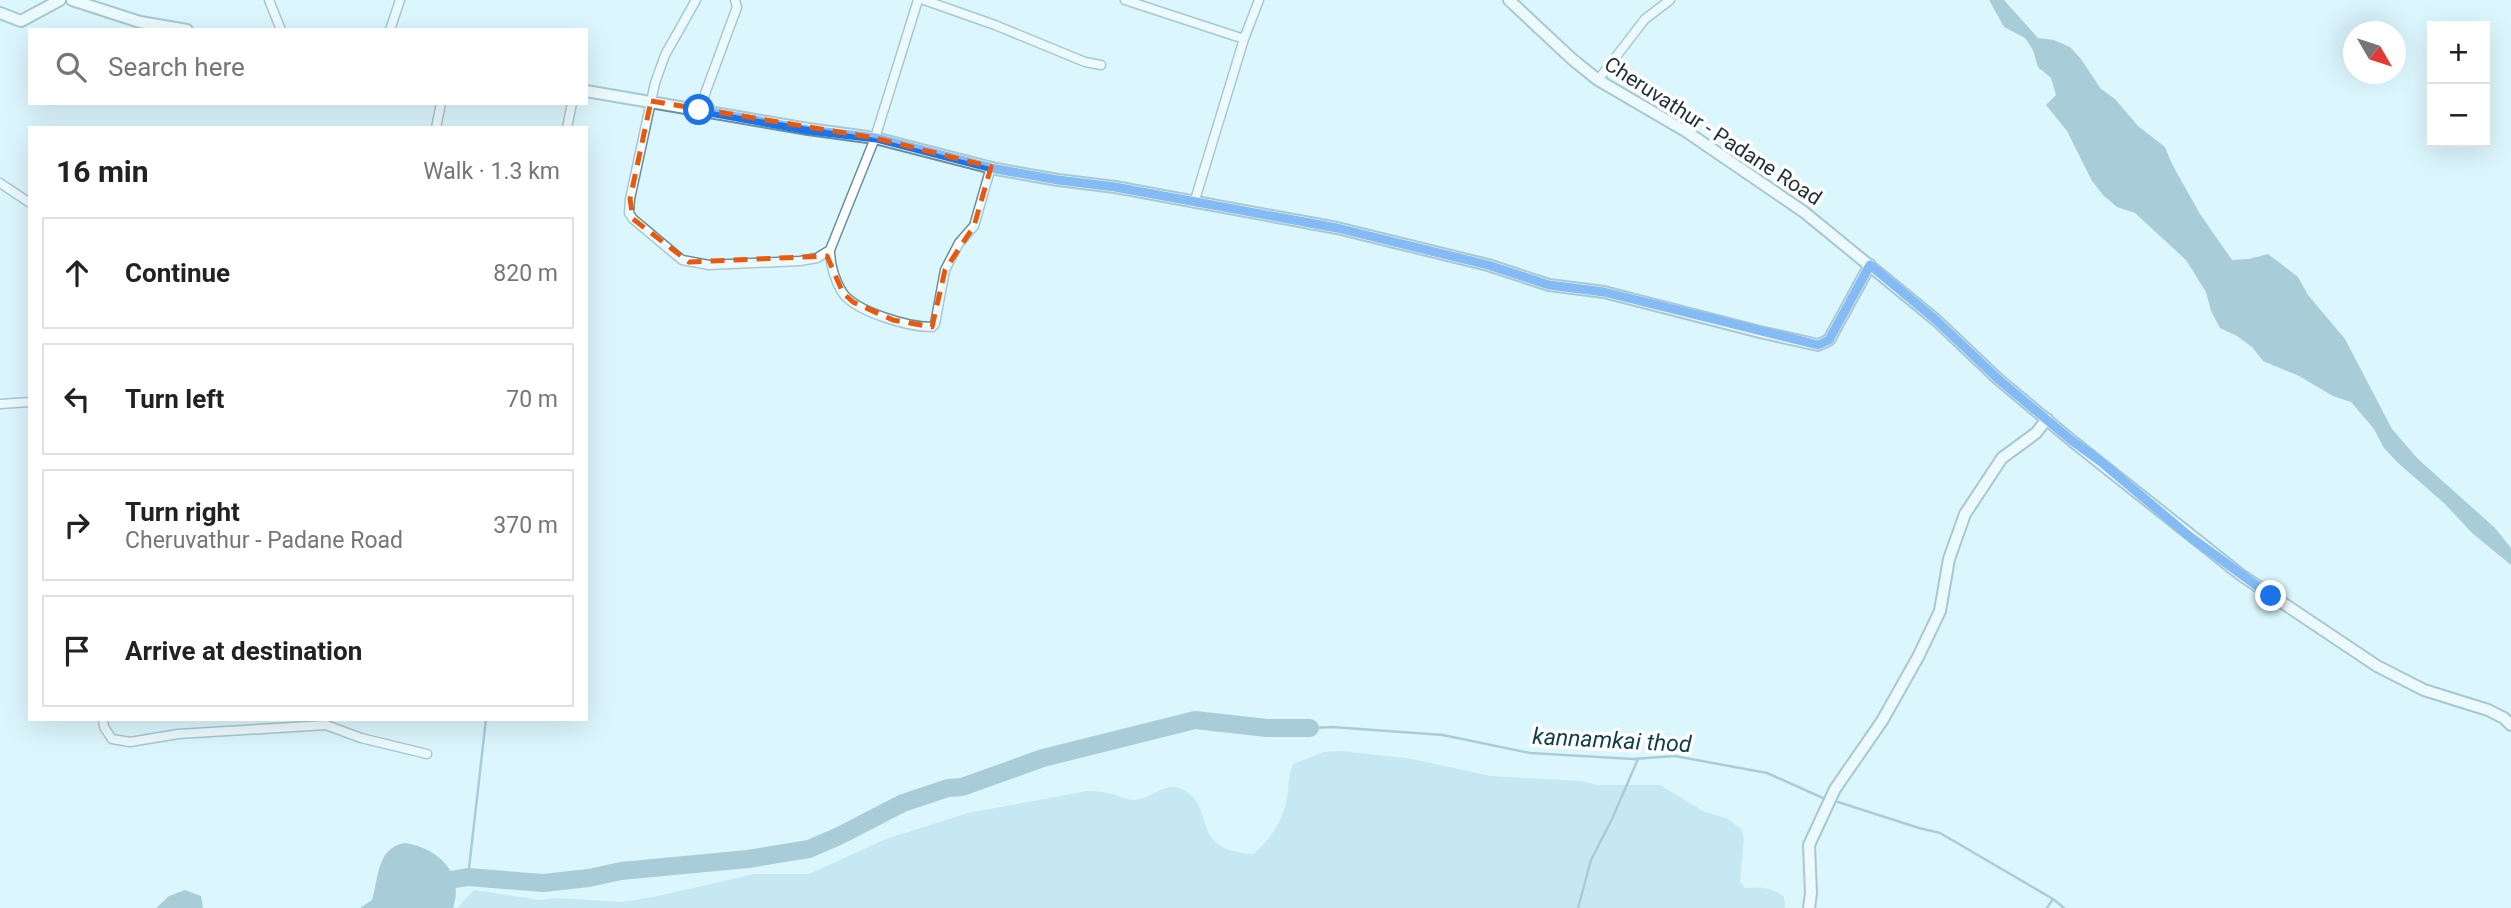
<!DOCTYPE html>
<meta charset="utf-8">
<style>
:root{--surface:#fff;--page:#f2f2f2;--text:#222;--muted:#767676;--line:#e0e0e0}
body{margin:0;font-family:Roboto,sans-serif;background:var(--page);color:var(--text)}
.controls{position:absolute;right:21px;top:21px;display:grid;overflow:hidden;border-radius:0px;box-shadow:0 7px 28px #0002}
.controls button{width:63px;height:63px;display:grid;place-items:center;padding:0;border:0;border-bottom:2px solid var(--line);background:var(--surface);color:var(--text);font:35px sans-serif}
.compass{position:absolute;left:2343px;top:21px;width:63px;height:63px;border-radius:50%;background:var(--surface);box-shadow:0 7px 28px #0002;rotate:129deg}
.stop{position:absolute;width:21px;height:21px;margin:-16px;border:5px solid #1a73e8;border-radius:50%;background:#fff}
.stop.end{background:#1a73e8;border-color:#fff;box-shadow:0 2px 7px #0008}
.list{margin:0;padding:0;list-style:none}
h2{display:flex;justify-content:space-between;align-items:center;height:91px;margin:0;padding:0 28px;font-size:30px}
h2 small{font-size:23px;font-weight:400;color:var(--muted)}
.list li{display:grid;grid-template-columns:46px 1fr auto;gap:21px;align-items:center;box-sizing:border-box;height:112px;margin:0 14px 14px;padding:0 14px;border:2px solid var(--line);border-radius:0px}
.list b{display:block;font-size:26px;white-space:nowrap}
.list p{margin:0;font-size:23px;white-space:nowrap;color:var(--muted)}
.list em{font-size:23px;font-style:normal;color:var(--muted)}
.icon{flex:none;width:38px;height:38px;fill:none;stroke:currentColor;stroke-width:2;stroke-linecap:round;stroke-linejoin:round}
.map{position:relative;flex:none;width:2511px;height:908px;overflow:hidden}
.search{position:absolute;background:var(--surface);box-shadow:0 7px 28px #0002;left:28px;top:28px;width:560px;height:77px;display:flex;align-items:center;gap:18px;box-sizing:border-box;padding:0 24px;border-radius:0px;color:var(--muted);font-size:26px}
.panel{position:absolute;background:var(--surface);box-shadow:0 7px 28px #0002;left:28px;top:126px;width:560px;height:595px;border-radius:0px}
.map>svg:first-child{display:block}
</style>
<div class="map">
<svg width="2511" height="908" viewBox="0 0 2511 908">
<rect width="100%" height="100%" fill="#dcf6fe"/>
<path fill="#a9d7e5" d="M1341 751 1407 758 1491 776 1582 781 1597 785H1660L1703 811 1728 819 1741 829 1744 837 1740 882 1745 888C1761 887 1772 887 1784 897L1785 908H457L474 890 539 900 556 898 623 902 658 896 754 874H809L886 839 968 813 1087 791C1092 791 1098 791 1103 792 1113 793 1125 800 1135 800 1154 798 1168 778 1187 792 1216 813 1190 850 1253 854 1270 840 1284 820 1287 797 1289 783 1288 778 1293 764L1324 752Z"/>
<path fill="#6a9caa" d="M1989 0H2004L2038 38 2054 40 2070 47 2081 59 2101 89 2115 99 2138 126 2165 147 2172 164 2200 214 2232 260 2249 259 2268 254 2298 277 2308 295 2345 339 2392 429 2418 459 2495 528 2511 548V565L2472 533 2445 504 2397 462 2384 448 2374 429 2351 402 2333 396 2299 376 2263 361 2252 347 2237 336 2220 328 2211 311 2206 292 2186 260 2135 213 2117 207 2103 195 2092 181 2067 131 2046 105 2056 95 2051 78 2038 67 2033 50 2025 38 2004 27Z
M405 843C438 848 465 873 453 908H360L372 900C379 878 376 848 405 843Z
M185 890 201 896 203 908H156L169 896Z"/>
<g fill="none" stroke-linecap="round" stroke-linejoin="round">
<path stroke="#6a9caa" stroke-width="2.5" d="M1310 728 1332 727 1443 735 1530 753 1633 759 1675 756 1767 773 1823 798
M1838 802 1919 828 1940 833 2053 899 2064 908
M468 877 486 719
M1578 908 1591 860 1612 819 1638 759
M2047 908 2053 899"/>
<path stroke="#6a9caa" stroke-width="18" d="M433 883 468 877 543 883 589 878 621 871 748 859 809 849 839 836 903 803 948 788 962 787 1043 758 1195 720 1267 728H1310"/>
<defs>
<path id="street" d="M269 0 281 30
M696 0 665 55 655 83 630 199 629 213 633 219 682 260 709 265 800 261 817 258 830 250
M918 0 875 138 830 250C830 264 835 280 842 292 855 312 909 327 932 327L935 324 945 270 959 243 974 226 991 167
M924 0 995 25 1085 62 1101 65
M1125 0 1244 39
M390 30 400 0
M1598 80 1645 19 1670 0
M699 110 737 7 735 0
M436 128 441 103
M567 128 572 103
M0 183 30 203
M1194 203 1244 39 1259 0
M0 404 30 402
M103 719 104 727 112 739 130 742 178 734 326 725 361 738 427 754"/>
<path id="secondary" d="M72 0 140 22 187 30
M1509 0 1572 59 1598 80 1687 132 1804 212 1936 320 1998 379 2071 440 2241 575 2377 666 2424 690 2488 710 2504 718 2511 725
M0 13 21 21 60 0
M586 91 808 129 875 138 996 169 1058 180 1115 187 1337 228 1488 265 1549 285 1604 292 1760 332 1818 345 1829 340 1870 265
M1809 908 1811 893 1809 845 1835 789 1882 721 1918 657 1940 611 1949 559 1965 514 2002 458 2036 433 2047 419"/>
</defs>
<use href="#street" stroke="#67909c" stroke-width="11"/>
<use href="#secondary" stroke="#67909c" stroke-width="14"/>
<use href="#street" stroke="#fff" stroke-width="8"/>
<use href="#secondary" stroke="#fff" stroke-width="10"/>
</g>
<g fill="none" stroke-linecap="round" stroke-linejoin="round">
<path stroke="#1a73e8" stroke-width="9" d="M699 110 808 130 876 138 996 169 1058 180 1115 187 1337 228 1488 265 1549 285 1604 292 1818 345 1829 340 1870 265 1936 320 1998 379 2071 440 2100 461 2189 536 2271 596"/>
</g>
<path d="M0 0H2511V908H0ZM651 101 875 138 991 167 974 226 945 270 932 327 893 320 853 302 843 293 827 256 689 262 633 219 630 199Z" fill="#dcf6fe" fill-opacity=".55" fill-rule="evenodd"/>
<path fill="none" stroke="#e8590c" stroke-width="5" stroke-dasharray="14 9" stroke-linejoin="round" d="M651 101 875 138 991 167 974 226 945 270 932 327 893 320 853 302 843 293 827 256 689 262 633 219 630 199Z"/>
<g text-anchor="middle" stroke-width="7" stroke-linejoin="round" paint-order="stroke">
<g font-size="21" fill="#1f3035" stroke="#fff">
<text transform="translate(1713 131) rotate(33)" y="7">Cheruvathur - Padane Road</text>
</g>
<g font-size="23" font-style="italic" fill="#103e4a" stroke="#fff">
<text transform="translate(1612 740) rotate(3)" y="8">kannamkai thod</text>
</g>
</g>
</svg>
<div class="controls">
<button>+</button>
<button>−</button>
</div>
<svg class="compass" viewBox="-18 -18 36 36"><path d="M0-13l5 13h-10z" fill="#e53935"/><path d="M0 13l5-13h-10z" fill="#767676"/></svg>
<div class="stop" style="left:699px;top:110px"></div>
<div class="stop end" style="left:2271px;top:596px"></div>
<div class="search"><svg class="icon" aria-label="search" viewBox="0 0 24 24"><circle cx="10" cy="10" r="6"/><path d="M15 15l6 6"/></svg>Search here</div>
<section class="panel">
<h2>16 min<small>Walk · 1.3 km</small></h2>
<ul class="list">
<li><svg class="icon" aria-label="ahead" viewBox="0 0 24 24"><path d="M12 20V5M6 11l6-6 6 6"/></svg><div><b>Continue</b></div><em>820 m</em></li>
<li><svg class="icon" aria-label="left" viewBox="0 0 24 24"><path d="M17 20v-9H6M10 6l-5 5 5 5"/></svg><div><b>Turn left</b></div><em>70 m</em></li>
<li><svg class="icon" aria-label="right" viewBox="0 0 24 24"><path d="M7 20v-9h11M14 6l5 5-5 5"/></svg><div><b>Turn right</b><p>Cheruvathur - Padane Road</p></div><em>370 m</em></li>
<li><svg class="icon" aria-label="arrive" viewBox="0 0 24 24"><path d="M6 21V4h12l-3 4 3 4H6"/></svg><div><b>Arrive at destination</b></div></li>
</ul>
</section>
</div>
